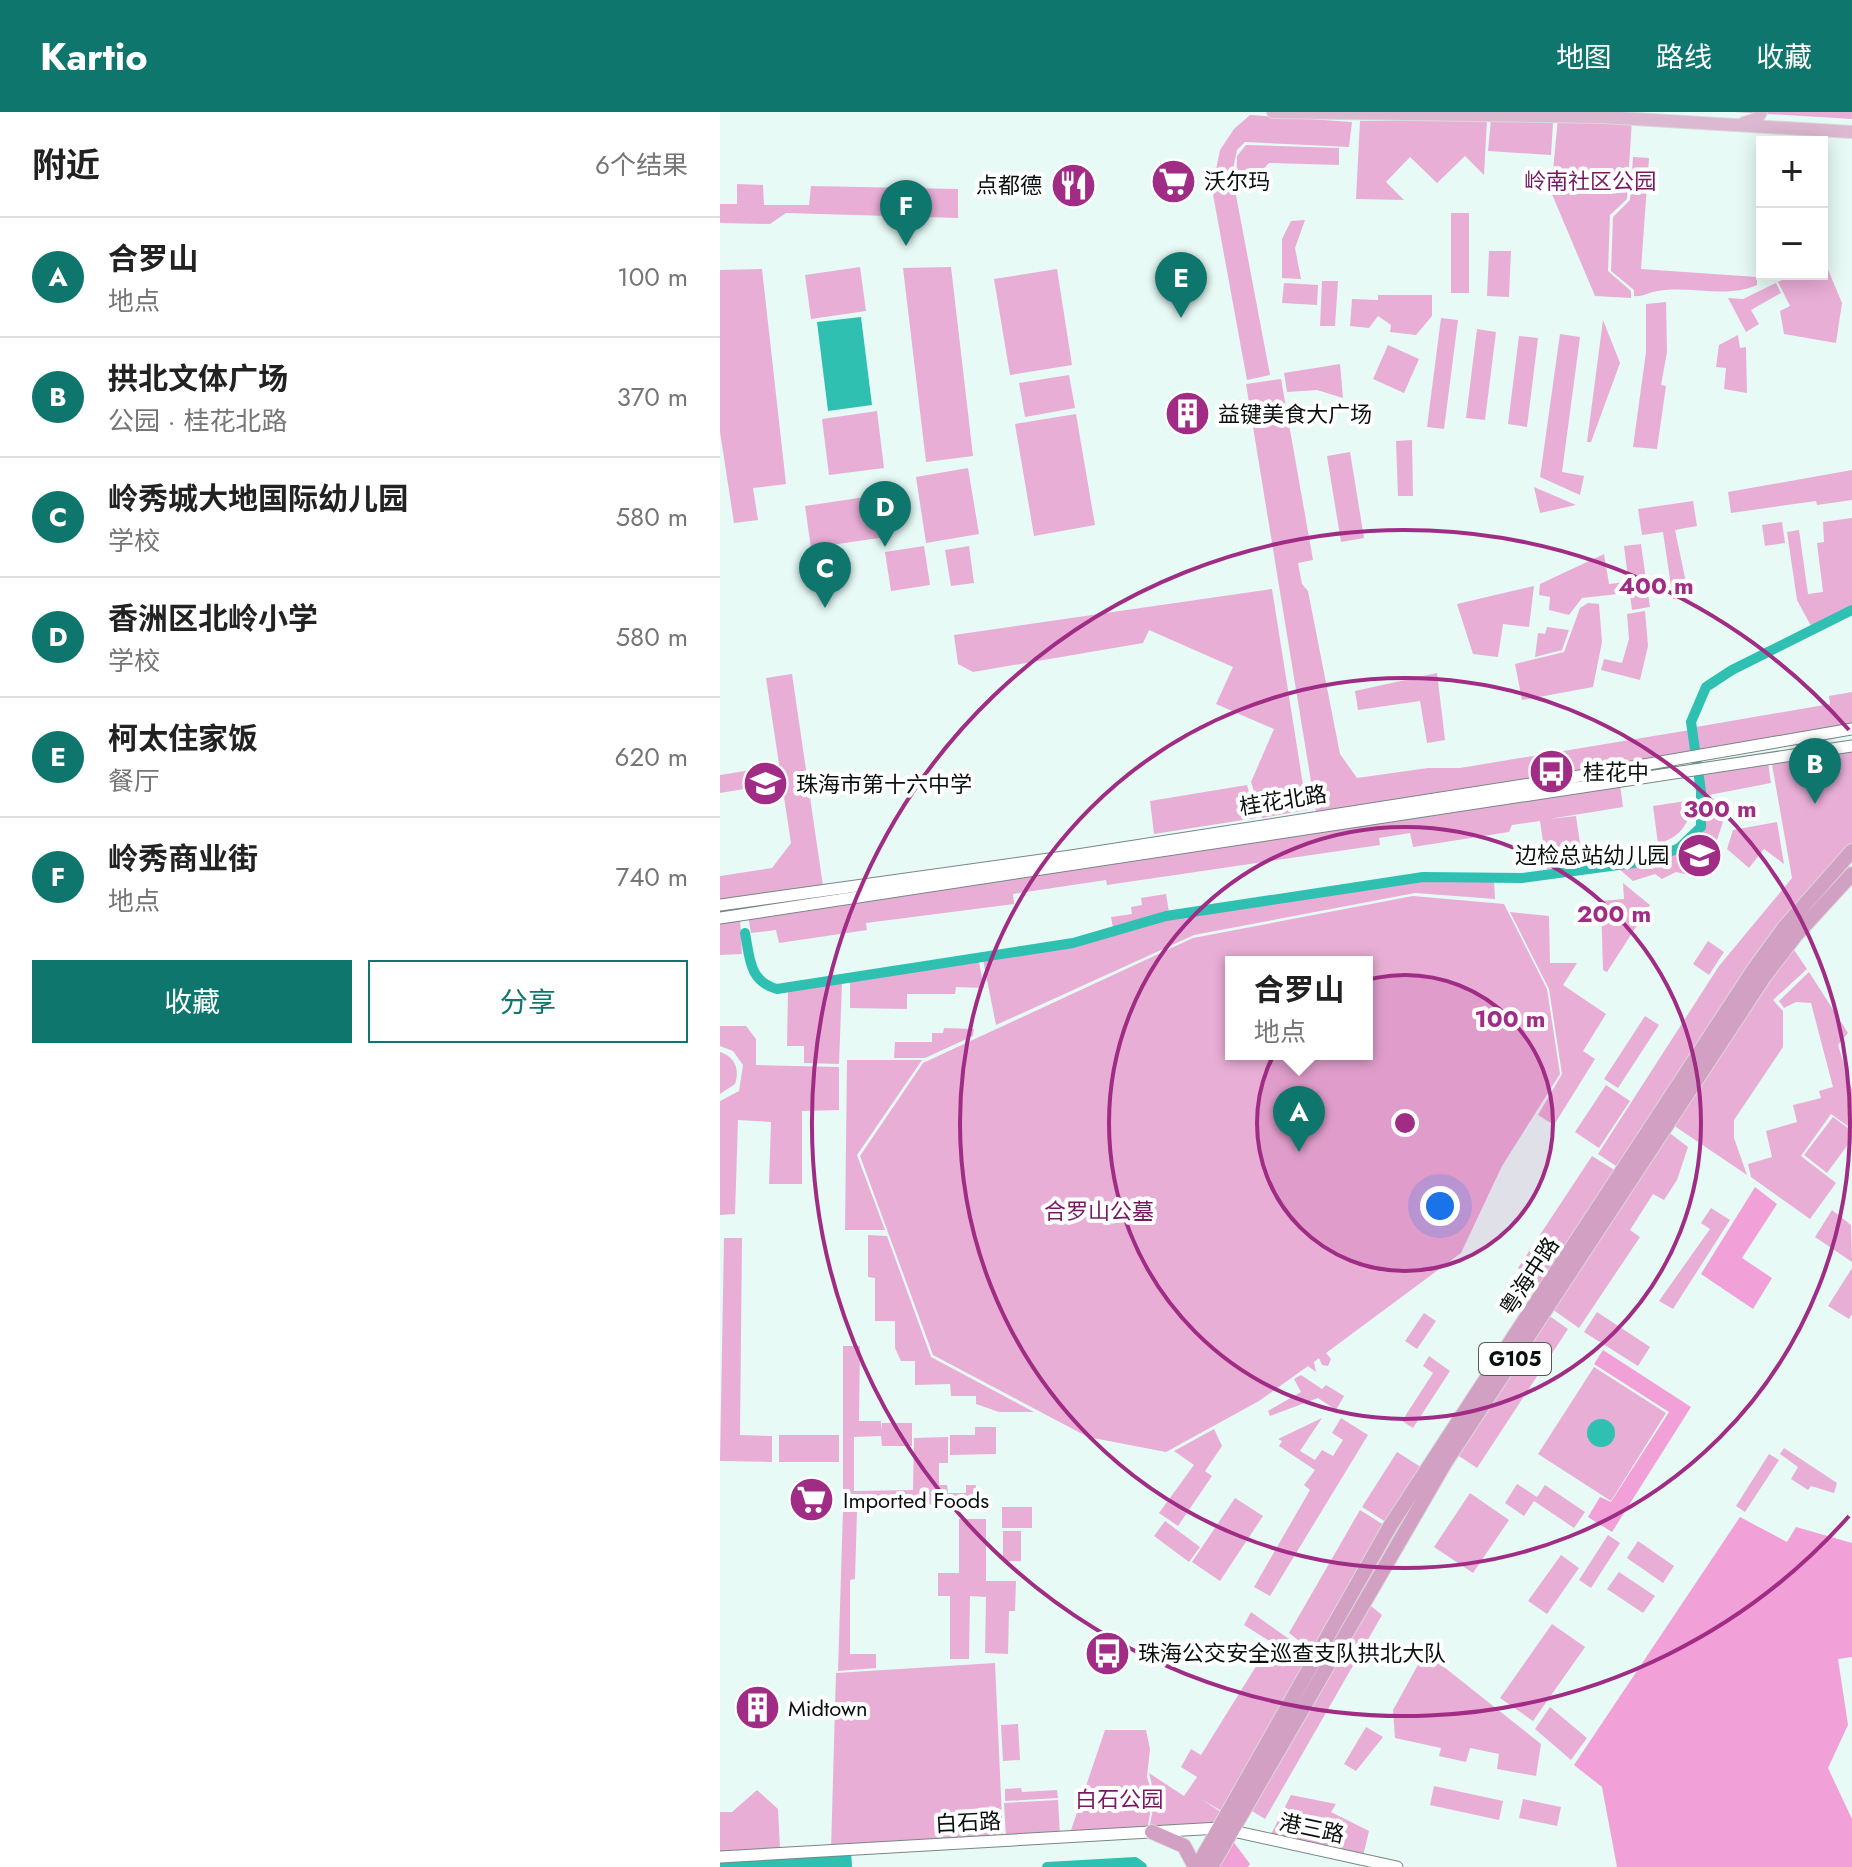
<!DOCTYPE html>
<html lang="zh">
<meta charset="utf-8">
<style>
:root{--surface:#fff;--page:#f2f2f2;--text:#222;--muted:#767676;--line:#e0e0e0;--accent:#0f766e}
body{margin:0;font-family:Jost,"Noto Sans SC",sans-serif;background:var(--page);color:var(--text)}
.controls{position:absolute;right:24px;top:24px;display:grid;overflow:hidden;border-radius:0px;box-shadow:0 4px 20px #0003}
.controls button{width:72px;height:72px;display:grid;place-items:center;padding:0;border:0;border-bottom:2px solid var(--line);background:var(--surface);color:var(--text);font:40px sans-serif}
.you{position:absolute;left:720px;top:1094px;width:28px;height:28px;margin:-20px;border:6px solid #fff;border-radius:50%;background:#1a73e8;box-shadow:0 0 0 12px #1a73e833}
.badge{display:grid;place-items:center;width:52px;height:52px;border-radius:50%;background:var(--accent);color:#fff;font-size:26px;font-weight:700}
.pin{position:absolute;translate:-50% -66px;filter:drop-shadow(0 2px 4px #0008)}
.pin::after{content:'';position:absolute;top:42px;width:28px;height:24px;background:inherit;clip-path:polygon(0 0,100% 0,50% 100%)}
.popup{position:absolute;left:505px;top:844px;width:148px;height:104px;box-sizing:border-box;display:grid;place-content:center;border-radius:0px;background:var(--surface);filter:drop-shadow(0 2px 6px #0005);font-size:26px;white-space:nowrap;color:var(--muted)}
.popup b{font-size:30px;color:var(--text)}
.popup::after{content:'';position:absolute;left:50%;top:100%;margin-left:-16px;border:16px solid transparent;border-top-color:var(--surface)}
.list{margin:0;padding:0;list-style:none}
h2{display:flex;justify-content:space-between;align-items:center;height:104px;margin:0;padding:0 32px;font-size:34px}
h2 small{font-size:26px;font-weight:400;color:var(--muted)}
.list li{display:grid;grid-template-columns:52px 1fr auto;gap:24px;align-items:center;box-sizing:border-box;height:120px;padding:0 32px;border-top:2px solid var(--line)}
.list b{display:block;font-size:30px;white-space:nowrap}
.list p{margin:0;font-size:26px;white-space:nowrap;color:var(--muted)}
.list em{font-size:26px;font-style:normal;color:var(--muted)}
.actions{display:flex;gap:16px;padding:24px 32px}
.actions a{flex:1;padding:18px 0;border:2px solid var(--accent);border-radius:0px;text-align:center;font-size:28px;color:var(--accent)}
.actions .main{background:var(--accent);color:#fff}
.map{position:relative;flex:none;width:1132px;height:1755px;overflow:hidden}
header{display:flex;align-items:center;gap:48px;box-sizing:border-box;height:112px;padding:0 40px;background:var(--accent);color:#fff}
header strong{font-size:38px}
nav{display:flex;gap:44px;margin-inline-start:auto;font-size:28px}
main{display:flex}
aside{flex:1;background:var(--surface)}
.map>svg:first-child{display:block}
</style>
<header>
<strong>Kartio</strong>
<nav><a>地图</a><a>路线</a><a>收藏</a></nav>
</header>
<main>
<aside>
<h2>附近<small>6个结果</small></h2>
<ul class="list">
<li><span class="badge">A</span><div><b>合罗山</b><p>地点</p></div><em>100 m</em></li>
<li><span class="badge">B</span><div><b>拱北文体广场</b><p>公园 · 桂花北路</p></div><em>370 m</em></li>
<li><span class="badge">C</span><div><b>岭秀城大地国际幼儿园</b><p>学校</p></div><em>580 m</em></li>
<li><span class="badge">D</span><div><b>香洲区北岭小学</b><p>学校</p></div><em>580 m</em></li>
<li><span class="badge">E</span><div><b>柯太住家饭</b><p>餐厅</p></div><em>620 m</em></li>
<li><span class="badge">F</span><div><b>岭秀商业街</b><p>地点</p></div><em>740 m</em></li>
</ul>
<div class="actions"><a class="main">收藏</a><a>分享</a></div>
</aside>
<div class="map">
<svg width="1132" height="1755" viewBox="0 0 1132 1755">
<rect width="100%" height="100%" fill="#e7faf6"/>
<path fill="#e9aed6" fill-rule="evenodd" d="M1014 0H1132V7Z
M530 3 632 10 629 35 525 30 517 38 512 62 550 263 527 268 492 77 500 38 514 17Z
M838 6 912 7 907 87 890 103 888 159 911 179V186L875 184 831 80Z
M771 7 833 11 831 43 768 39Z
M767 8 764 63 745 44 717 71 690 45 666 70 684 88 636 87 640 9Z
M526 33 619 36V53L549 51 526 75 516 76 517 44Z
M913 45 929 46 921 157 1037 165V173C1005 187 971 173 938 179 928 180 924 185 914 184V178L891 159 893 105 910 88Z
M17 72 43 73 44 93H89L91 74 238 77V106L66 101 50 112 0 111V92H17Z
M731 101H749V181H731Z
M585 108 575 136 581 167 562 166V127L571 109Z
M769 139H791L789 185 767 184Z
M1104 148 1122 191 1116 231 1064 222 1060 199 1070 194 1058 170 1075 162H1102Z
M140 155 146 199 91 207 85 163Z
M231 155 253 344 206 350 183 156Z
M42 157 66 372 33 376 38 408 14 411 0 320V158Z
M337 157 352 253 290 263 274 167Z
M602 169H618L615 214H600Z
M564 171 598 173 597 193 562 191Z
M1056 171 1061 181 1031 198 1039 212 1026 220 1008 186 1023 187Z
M658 183H712V204L696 223 670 220 671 213 658 204 649 216 630 214 632 187 658 188Z
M946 190 947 240 941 273 946 274 937 337 913 335 926 240V192Z
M721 206 738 208 724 317 707 315Z
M883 208 900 251 871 330H867Z
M757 217 776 220 765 308 746 306Z
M840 222 860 225 842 360 864 364 860 383 820 365Z
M1018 223 1020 236 1026 235 1027 281 1004 277 1006 256 996 255 999 233Z
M799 224 818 226 807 315 788 312Z
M668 233 699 247 684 281 653 267Z
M620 252 623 286 597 278 567 280 564 261Z
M349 263 355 296 305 305 299 271Z
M561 267 593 448 578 451 582 472 588 479 620 642 637 666 708 656H740L970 618 973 644 596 700 526 272Z
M157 299 164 356 109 363 102 307Z
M356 302 375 413 314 424 295 312Z
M692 328 693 384H678L676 329Z
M630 340 644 426 621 430 607 344Z
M248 356 259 422 206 431 196 365Z
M1132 358V388L1097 393 1096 389 1011 401 1008 380Z
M814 375 856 393 820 401Z
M165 382 172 424 91 436 85 394Z
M973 389 977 414 955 418 969 485 953 487 943 420 922 423 918 397Z
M1132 406V493L1091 514 1077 488 1067 420 1079 418 1088 482 1103 480 1097 431 1104 430 1103 410Z
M1062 410 1065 431 1045 434 1042 413Z
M921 432 930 495 912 498 904 434Z
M204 434 210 473 171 479 165 440Z
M249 434 254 471 231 474 225 438Z
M884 442 889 472 906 470 907 481 862 486 849 503 829 498 830 485 819 483 820 472Z
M814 474 809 515 783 512 778 545 753 542 737 492Z
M552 477 587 698 542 706 531 670 554 617 496 592 513 555 429 518 423 531 253 560 238 552 234 523Z
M868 491 879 492 882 530 873 575 802 588 795 552 844 540 860 496Z
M925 499 928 534 920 568 881 558 884 547 902 551 909 527 907 502Z
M827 515 849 518 842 538 815 545 818 521 825 522Z
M717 561 725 628 707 631 700 589 638 598 635 579Z
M72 562 103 774 0 790V764L52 756 71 731 46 566Z
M1132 580V613L979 642 976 615 1110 592 1109 584Z
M1132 635V737L1062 816 902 1058 878 1042 999 854 1072 766 1051 647Z
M1048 650 1051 671 984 684 982 660Z
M57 654 60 671 0 681V663Z
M900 672 903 695 829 707 856 704 863 752 827 757 820 709 792 713 789 720 693 735 690 721 659 726 660 733 387 773 386 768 293 782 294 792 146 811 147 818 59 831 56 818 31 821 28 804Z
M527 673 536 706 434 722 430 689Z
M973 688C969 712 962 724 938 732L933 694Z
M984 698 1003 710 996 731 968 763 956 760 942 767 935 762 913 769 898 756C933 751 957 741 983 716Z
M1057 710 1064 752 1044 737 1029 756 1007 737 1013 718Z
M705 767 774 768 775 787 695 781 474 823 276 913 263 848 351 834 445 805Z
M903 771 930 793 887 860 883 858 881 789 904 787Z
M446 782 449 800 393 816 391 805 412 802 411 795 422 793 421 786Z
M693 784 784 792 827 877 840 962 782 1054 741 1141 606 1241 611 1247 608 1254 602 1253 599 1246 594 1250 596 1260 588 1254 539 1289 446 1340 368 1325 213 1243 140 1044 203 951 473 826ZM511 850H647V942H511Z
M790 800 829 804 830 851H857L843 873 886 902 863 939 875 947 834 1013 818 1003 842 962 829 877Z
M20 806 22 842 0 843V809Z
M988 829 1004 840 989 863 973 852Z
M1072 835 1087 857 1053 888 1063 899V935L1014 1008V1026L1027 1063 953 1013Z
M259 850 264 876 236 875 235 882H187V897L130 896V869Z
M1089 860 1128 921 1118 933 1132 978V1017L1111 1002 1081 1044 1116 1071 1090 1107 1031 1065 1028 1052 1052 1045 1046 1019 1077 1010 1073 993 1101 986 1099 979 1113 975 1091 891 1076 890 1064 896 1059 889Z
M122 871 119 952 84 951V934H67L68 878Z
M925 904 939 913 898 976 884 967Z
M0 914H26L36 927V953L119 955V998L82 999V1072H49L51 1010 18 1008 15 1102 0 1103V989L19 979 23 953 13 939 0 934Z
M224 916 254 917 253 924 205 946H174L175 930H212V921H223Z
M0 940C15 945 20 957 15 972L0 982Z
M127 948H202L137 1043 165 1118H125Z
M886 973 910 989 879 1036 855 1020Z
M1113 1005 1132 1019V1027L1107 1061 1084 1043Z
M947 1019 968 1035 957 1068 944 1088 933 1082 910 1118 920 1125 859 1216 832 1197Z
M872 1044 899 1061 825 1175 798 1156Z
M991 1096 1010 1108 953 1197 939 1189 990 1117 981 1111Z
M1112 1098 1131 1113 1132 1150 1095 1125Z
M148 1123 167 1124 211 1245 314 1300H279L256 1292V1284H231L230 1272 195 1273V1249H181L175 1236V1209H155V1166L148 1165Z
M4 1126H22L20 1323 52 1324V1350L0 1349Z
M1132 1156V1202L1129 1207 1108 1194Z
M877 1200 930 1235 918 1254 864 1220Z
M704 1201 716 1209 697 1237 685 1229Z
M828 1203 848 1217 757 1356 736 1342Z
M123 1234H140L139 1309H161V1319L162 1311H192V1334H162L161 1324 134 1325V1379L193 1378 194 1326 228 1325V1351H219V1373H227L228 1381H246V1373H256L255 1392 123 1393Z
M709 1244 730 1259 693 1316 682 1309 713 1261 703 1254Z
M874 1255 946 1301 891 1389 818 1342Z
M581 1263 602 1277 606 1273 624 1284 616 1298 598 1286 550 1304 548 1299 581 1280 574 1267Z
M602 1306 580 1339 595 1348 602 1338 613 1344 623 1328 612 1321 621 1306 648 1323 550 1484 534 1475 590 1378 584 1373 595 1358 559 1334 562 1329 558 1327Z
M255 1315H276V1342L230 1343V1323H255Z
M494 1317 502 1334 485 1359 492 1364 458 1414 439 1401 474 1353 454 1339Z
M59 1323H119V1350H59Z
M1064 1336 1117 1371 1114 1381 1091 1374 1088 1378 1071 1367 1078 1355 1060 1342Z
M677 1340 704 1357 669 1412 642 1395Z
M1049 1342 1059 1348 1025 1400 1016 1394Z
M797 1372 817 1385 825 1373 865 1400 854 1416 814 1389 804 1404 785 1391Z
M750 1381 789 1408 753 1461 714 1435Z
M515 1386 543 1404 500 1469 472 1450Z
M312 1395V1416H282V1395Z
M123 1398 137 1399 135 1467 130 1468V1542H156V1556L118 1559Z
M640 1398 667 1415 595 1541 569 1521Z
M239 1407H266V1469H296L295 1499H289L288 1542 265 1541 266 1485 250 1484 249 1547H230V1484H218V1461H239Z
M445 1409 480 1435 469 1450 434 1424Z
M283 1419H301V1449H283Z
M888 1423 900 1431 871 1476 859 1468Z
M918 1429 954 1454 943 1471 907 1446Z
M841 1443 859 1456 827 1502 808 1489Z
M899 1460 935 1484 923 1501 887 1477Z
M646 1490 662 1503 545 1707 527 1696Z
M531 1500 594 1545 505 1701 481 1687 504 1702 497 1714 429 1718 435 1686 429 1661 464 1684 477 1665 461 1655 471 1637 481 1643 551 1530 524 1513Z
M832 1512 865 1535 813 1609 780 1586Z
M705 1540 821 1632 816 1664 777 1657 779 1642 750 1636 746 1650 719 1644 721 1636 675 1626 673 1598Z
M275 1551 283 1728 111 1738 116 1561Z
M830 1595 867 1626 851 1648 815 1617Z
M298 1612 300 1648 283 1649 281 1613Z
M646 1615 663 1625 636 1659 624 1652Z
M385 1618H426L430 1637 427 1665 433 1685 427 1719 349 1724Z
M714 1674 783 1689 779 1708 710 1693Z
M301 1676 302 1680 337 1678 338 1686 285 1689V1677Z
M37 1678 58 1697 60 1737 0 1740V1700H12Z
M571 1683 616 1692 611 1700 649 1719 643 1744 550 1724Z
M803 1687 841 1695 837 1714 799 1706Z
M338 1688 340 1723 286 1725 284 1691Z"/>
<path fill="#f1a0d8" d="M1035 1075 1057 1092 1022 1146 1052 1166 1033 1197 981 1162Z
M883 1238 971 1295 892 1420 868 1405 880 1385 891 1390 949 1300 874 1252Z
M1020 1405 1067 1430 1076 1415 1132 1431V1545L1118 1547 1128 1613 1108 1656 1132 1707V1755H897L882 1675 854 1653Z
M512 1728 530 1752 528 1755H496Z"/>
<path fill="#2fc0b1" d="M141 205 152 293 108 299 97 210Z
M867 1321a14 14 0 1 1 28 0a14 14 0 1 1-28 0Z
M131 1738 132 1755H0V1745Z"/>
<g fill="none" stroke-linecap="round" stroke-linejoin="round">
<path stroke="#2fc0b1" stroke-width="10" d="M25 821C30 847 29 869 57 877L353 831 446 804 703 765 802 766 928 749 959 736 981 715V679L971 610 986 575 1012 558 1132 498
M327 1755 415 1750 422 1755"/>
<defs>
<path id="secondary" d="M0 793 351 744 842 667 1132 617
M0 806 1132 634
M0 1745 499 1716 677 1755"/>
<path id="primary" d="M553 0 882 5 1132 20
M1024 11 1037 7 1041 0"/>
<path id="trunk" d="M432 1720 464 1734 475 1755
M477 1755 670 1414 715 1345 1034 857 1063 817 1132 739
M491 1755 725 1351 1044 865 1076 823 1132 762"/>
</defs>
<use href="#secondary" stroke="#768785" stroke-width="13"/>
<use href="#primary" stroke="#d8d9d9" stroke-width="14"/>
<use href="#trunk" stroke="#d8d9d9" stroke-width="16"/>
<use href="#secondary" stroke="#fff" stroke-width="11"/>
<use href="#primary" stroke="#ddb8d1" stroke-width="12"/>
<use href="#trunk" stroke="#d2a0c2" stroke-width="14"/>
</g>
<circle cx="685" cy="1011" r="148" fill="#a12c85" fill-opacity=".12"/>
<g fill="none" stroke="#a12c85" stroke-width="4">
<circle cx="685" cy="1011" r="148"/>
<circle cx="685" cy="1011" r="296"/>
<circle cx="685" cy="1011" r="445"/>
<path d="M1129 1404A593 593 0 1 1 1129 618"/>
</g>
<defs>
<symbol id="supermarket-disc" viewBox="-11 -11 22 22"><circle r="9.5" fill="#a12c85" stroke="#fff"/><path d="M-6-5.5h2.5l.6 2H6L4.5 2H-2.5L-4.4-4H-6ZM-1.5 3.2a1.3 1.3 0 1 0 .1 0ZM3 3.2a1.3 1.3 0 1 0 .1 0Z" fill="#fff"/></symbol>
<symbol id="restaurant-disc" viewBox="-11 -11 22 22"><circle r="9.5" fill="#a12c85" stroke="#fff"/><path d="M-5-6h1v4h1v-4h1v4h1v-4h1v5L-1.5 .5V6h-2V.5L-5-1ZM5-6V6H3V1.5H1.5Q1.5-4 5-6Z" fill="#fff"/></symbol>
<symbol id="building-disc" viewBox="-11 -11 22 22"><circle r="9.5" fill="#a12c85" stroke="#fff"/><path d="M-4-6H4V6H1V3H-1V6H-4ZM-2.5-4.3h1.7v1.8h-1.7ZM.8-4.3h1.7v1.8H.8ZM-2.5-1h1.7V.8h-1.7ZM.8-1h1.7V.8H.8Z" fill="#fff"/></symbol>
<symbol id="bus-disc" viewBox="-11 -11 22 22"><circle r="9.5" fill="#a12c85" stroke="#fff"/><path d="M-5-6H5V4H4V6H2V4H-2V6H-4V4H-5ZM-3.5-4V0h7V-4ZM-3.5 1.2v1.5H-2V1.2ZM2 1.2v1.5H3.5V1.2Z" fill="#fff"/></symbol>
<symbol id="school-disc" viewBox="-11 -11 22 22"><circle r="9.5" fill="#a12c85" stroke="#fff"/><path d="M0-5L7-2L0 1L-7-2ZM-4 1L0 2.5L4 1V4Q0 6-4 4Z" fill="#fff"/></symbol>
</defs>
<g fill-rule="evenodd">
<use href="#supermarket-disc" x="428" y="44" width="51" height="51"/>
<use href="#restaurant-disc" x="328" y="48" width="51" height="51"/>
<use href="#building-disc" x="442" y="276" width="51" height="51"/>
<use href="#bus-disc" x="806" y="634" width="51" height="51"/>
<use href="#school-disc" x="20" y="646" width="51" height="51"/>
<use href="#school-disc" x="954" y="718" width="51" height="51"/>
<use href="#supermarket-disc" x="66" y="1362" width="51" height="51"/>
<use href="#bus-disc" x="362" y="1516" width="51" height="51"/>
<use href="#building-disc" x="12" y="1570" width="51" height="51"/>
</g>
<g text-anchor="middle" stroke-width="8" stroke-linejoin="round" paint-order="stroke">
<rect fill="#fff" stroke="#545857" stroke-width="2" x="759" y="1231" width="72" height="32" rx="6"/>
<g font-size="20" font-weight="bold" fill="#0a100f">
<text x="795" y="1254">G105</text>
</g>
<g font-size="22" fill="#0a100f" stroke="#fff" text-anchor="start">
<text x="484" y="77">沃尔玛</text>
<text x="322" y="81" text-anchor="end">点都德</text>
<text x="498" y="310">益键美食大广场</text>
<text x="863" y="668">桂花中</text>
<text x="76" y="680">珠海市第十六中学</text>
<text x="949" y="751" text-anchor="end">边检总站幼儿园</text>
<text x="123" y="1396">Imported Foods</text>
<text x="418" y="1549">珠海公交安全巡查支队拱北大队</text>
<text x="68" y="1604">Midtown</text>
</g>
<g font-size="22" fill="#771962" stroke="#fff">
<text x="870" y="77">岭南社区公园</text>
<text x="379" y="1107">合罗山公墓</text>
<text x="399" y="1695">白石公园</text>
</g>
<g font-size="22" fill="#0a100f" stroke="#fff">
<text transform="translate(563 688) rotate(-9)" y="8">桂花北路</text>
<text transform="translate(809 1164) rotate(-57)" y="8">粤海中路</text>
<text transform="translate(248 1710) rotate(-3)" y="8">白石路</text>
<text transform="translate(592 1716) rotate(12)" y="8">港三路</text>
</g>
</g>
<circle cx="685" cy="1011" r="12" fill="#a12c85" stroke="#fff" stroke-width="4"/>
<g font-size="24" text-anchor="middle" font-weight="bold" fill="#a12c85" stroke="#fff" stroke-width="8" stroke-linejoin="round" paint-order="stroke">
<text x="936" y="482">400 m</text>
<text x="1000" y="705">300 m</text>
<text x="894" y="810">200 m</text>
<text x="790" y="915">100 m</text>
</g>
</svg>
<div class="controls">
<button>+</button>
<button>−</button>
</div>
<div class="you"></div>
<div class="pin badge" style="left:579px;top:1040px">A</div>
<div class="popup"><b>合罗山</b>地点</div>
<div class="pin badge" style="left:1095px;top:692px">B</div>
<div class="pin badge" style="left:105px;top:496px">C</div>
<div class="pin badge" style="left:165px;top:435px">D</div>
<div class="pin badge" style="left:461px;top:206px">E</div>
<div class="pin badge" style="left:186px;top:134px">F</div>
</div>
</main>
